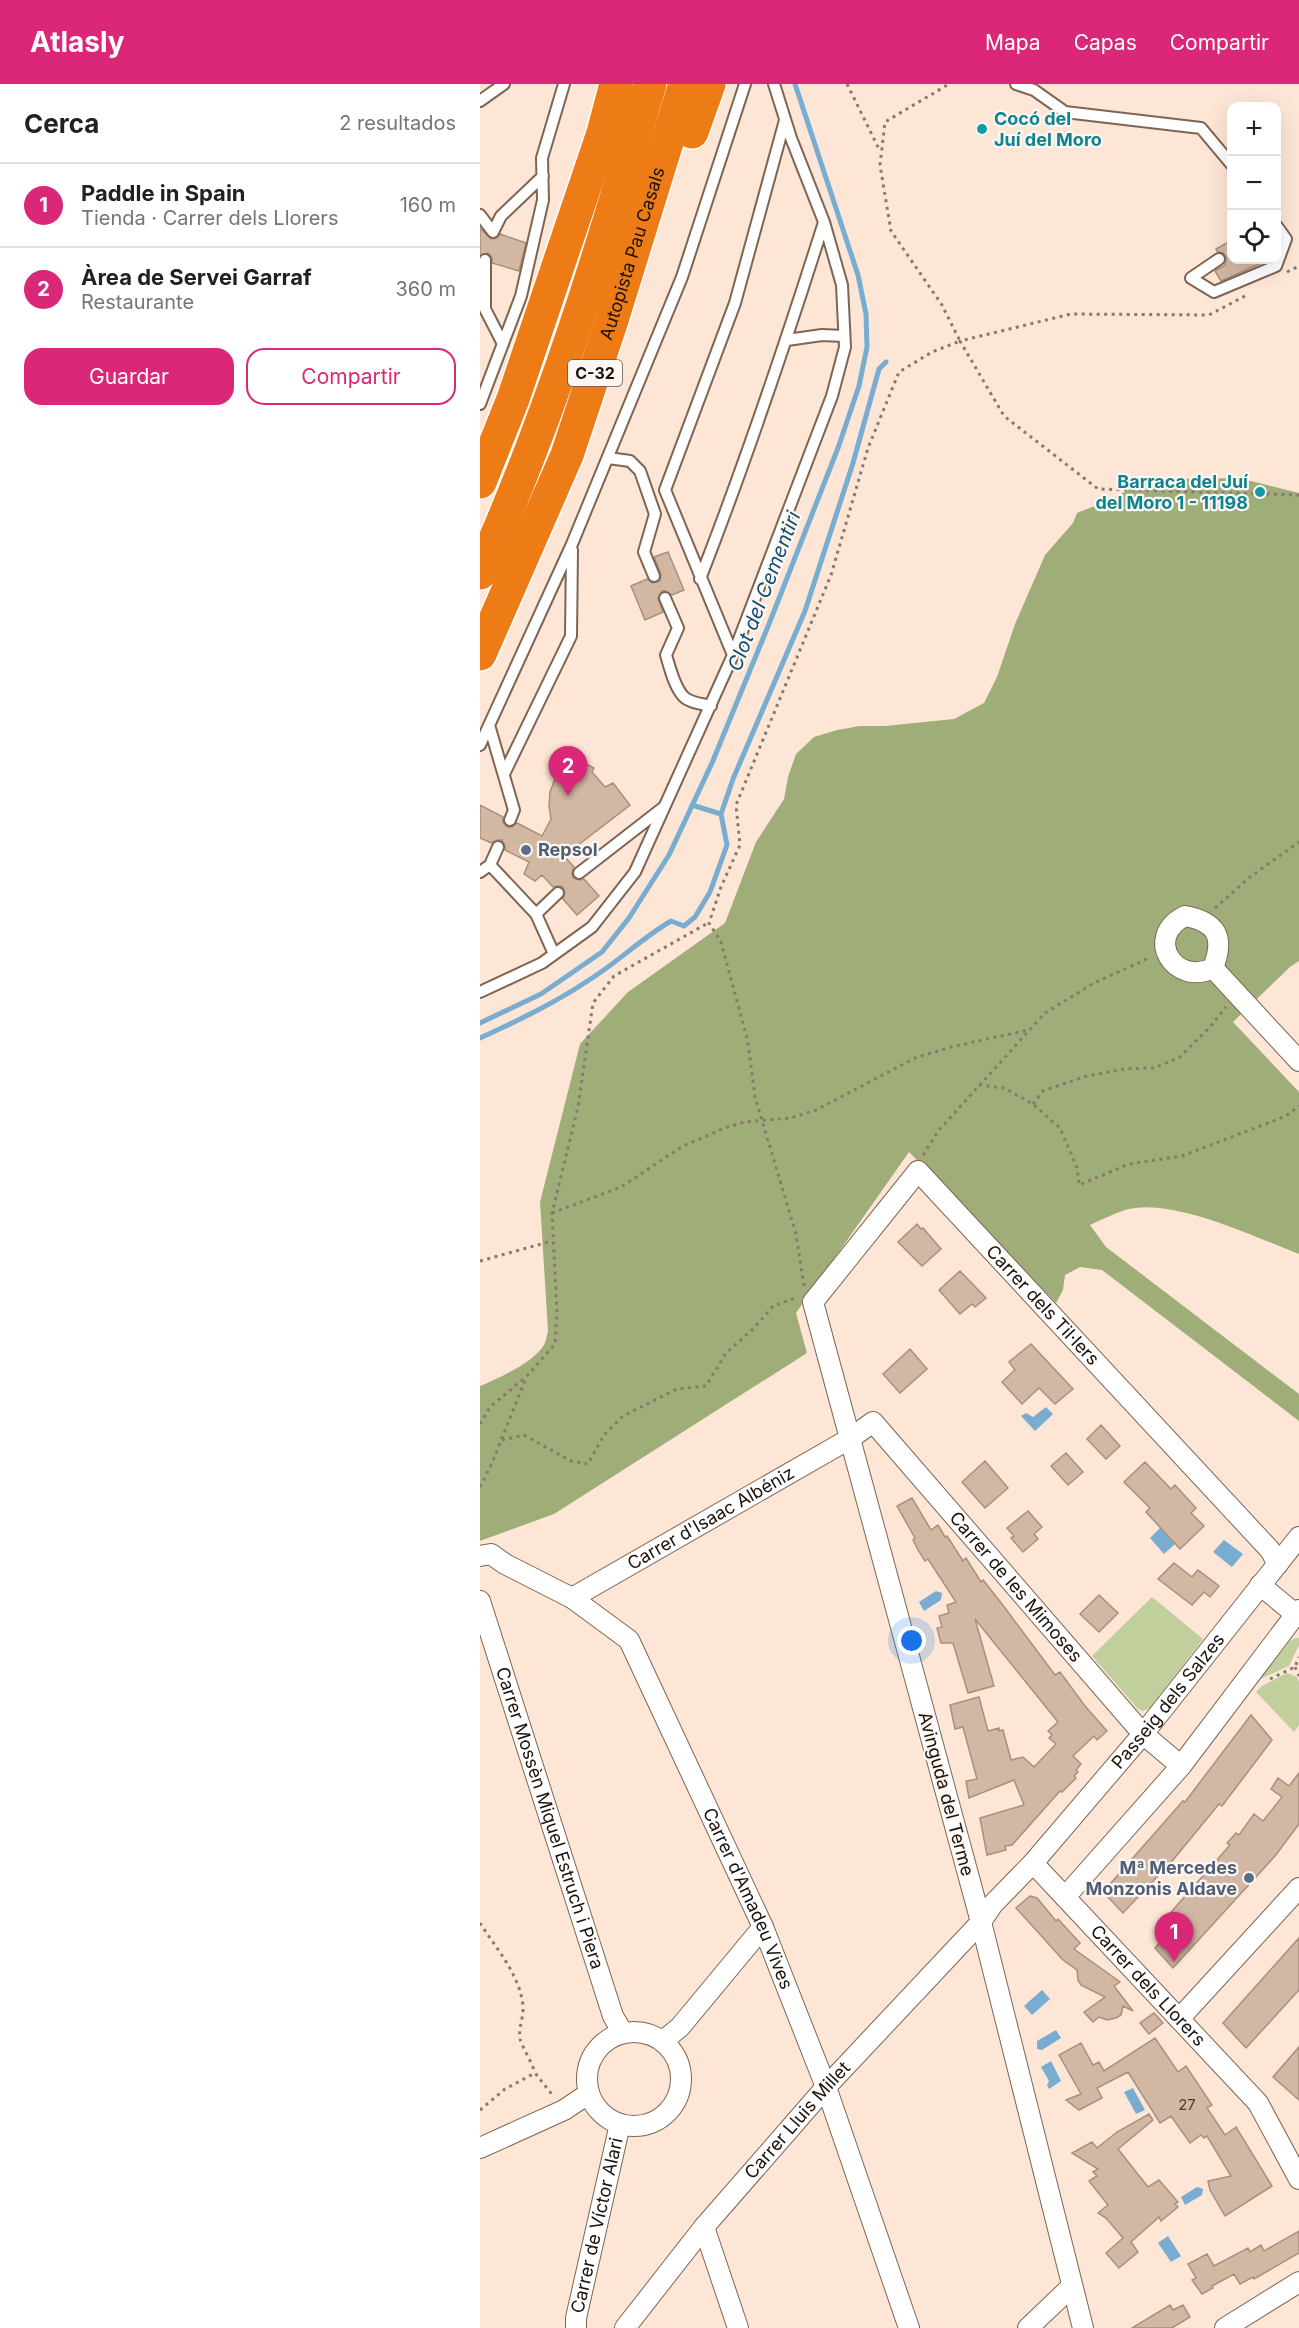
<!DOCTYPE html>
<html lang="es">
<meta charset="utf-8">
<style>
:root{--surface:#fff;--page:#f2f2f2;--text:#202124;--muted:#757577;--line:#e0e0e0;--accent:#db2777}
body{margin:0;font-family:Inter,sans-serif;background:var(--page);color:var(--text)}
.controls{position:absolute;right:18px;top:18px;display:grid;overflow:hidden;border-radius:12px;box-shadow:0 6px 24px #0002}
.controls button{width:54px;height:54px;display:grid;place-items:center;padding:0;border:0;border-bottom:2px solid var(--line);background:var(--surface);color:var(--text);font:30px sans-serif}
.you{position:absolute;left:432px;top:1557px;width:21px;height:21px;margin:-15px;border:4px solid #fff;border-radius:50%;background:#1a73e8;box-shadow:0 0 0 9px #1a73e833}
.badge{display:grid;place-items:center;width:39px;height:39px;border-radius:50%;background:var(--accent);color:#fff;font-size:20px;font-weight:700}
.pin{position:absolute;translate:-50% -50px;filter:drop-shadow(0 2px 3px #0008)}
.pin::after{content:'';position:absolute;top:32px;width:21px;height:18px;background:inherit;clip-path:polygon(0 0,100% 0,50% 100%)}
.list{margin:0;padding:0;list-style:none}
h2{display:flex;justify-content:space-between;align-items:center;height:78px;margin:0;padding:0 24px;font-size:26px}
h2 small{font-size:20px;font-weight:400;color:var(--muted)}
.list li{display:grid;grid-template-columns:39px 1fr auto;gap:18px;align-items:center;box-sizing:border-box;height:84px;padding:0 24px;border-top:2px solid var(--line)}
.list b{display:block;font-size:22px;white-space:nowrap}
.list p{margin:0;font-size:20px;white-space:nowrap;color:var(--muted)}
.list em{font-size:20px;font-style:normal;color:var(--muted)}
.actions{display:flex;gap:12px;padding:18px 24px}
.actions a{flex:1;padding:14px 0;border:2px solid var(--accent);border-radius:18px;text-align:center;font-size:21px;color:var(--accent)}
.actions .main{background:var(--accent);color:#fff}
.icon{flex:none;width:33px;height:33px;fill:none;stroke:currentColor;stroke-width:2;stroke-linecap:round;stroke-linejoin:round}
.map{position:relative;flex:none;width:819px;height:2244px;overflow:hidden}
header{display:flex;align-items:center;gap:36px;box-sizing:border-box;height:84px;padding:0 30px;background:var(--accent);color:#fff}
header strong{font-size:28px}
nav{display:flex;gap:33px;margin-inline-start:auto;font-size:21px}
main{display:flex}
aside{flex:1;background:var(--surface)}
.map>svg:first-child{display:block}
</style>
<header>
<strong>Atlasly</strong>
<nav><a>Mapa</a><a>Capas</a><a>Compartir</a></nav>
</header>
<main>
<aside>
<h2>Cerca<small>2 resultados</small></h2>
<ul class="list">
<li><span class="badge">1</span><div><b>Paddle in Spain</b><p>Tienda · Carrer dels Llorers</p></div><em>160 m</em></li>
<li><span class="badge">2</span><div><b>Àrea de Servei Garraf</b><p>Restaurante</p></div><em>360 m</em></li>
</ul>
<div class="actions"><a class="main">Guardar</a><a>Compartir</a></div>
</aside>
<div class="map">
<svg width="819" height="2244" viewBox="0 0 819 2244">
<rect width="100%" height="100%" fill="#fde6d5"/>
<path fill="#c1cf9d" d="M672 1513 723 1555 670 1624 663 1627 658 1625 612 1572Z
M815 1554H819V1561L809 1582 778 1596 810 1557Z
M807 1589 817 1593 819 1598V1641L814 1648 776 1608 782 1602Z"/>
<path fill="#9fae78" d="M759 394 819 409V877L810 883 753 938 819 1008V1170C775 1153 690 1112 645 1126 633 1130 621 1136 610 1141L626 1163 819 1310V1337L622 1186 600 1183 585 1191 583 1206 576 1219 429 1068 316 1229 327 1269 74 1430 0 1457V1302C19 1294 53 1279 64 1261 66 1257 67 1251 68 1247L60 1118 100 960 148 908 245 839 276 758 304 715 308 693 316 670 334 653 357 646 380 642H405L474 635 504 619 517 593 535 540 565 471 593 439 597 429 632 415 662 398 685 395Z"/>
<path fill="#78acd0" d="M566 1323 573 1330 555 1347 541 1332 546 1329 553 1333Z
M680 1444 695 1460 684 1470 670 1454Z
M744 1456 763 1470 752 1483 733 1468Z
M456 1507 462 1509 461 1516 444 1527 439 1518Z
M562 1906 570 1915 552 1931 544 1922Z
M576 1946 581 1954 562 1966 557 1965V1957Z
M571 1977 581 1997 569 2005 567 2001 569 1997 561 1983Z
M653 2004 665 2026 656 2030 644 2008Z
M717 2103 723 2105 722 2111 705 2121 701 2113Z
M688 2152 701 2172 691 2178 678 2159Z"/>
<g fill="none" stroke-linecap="round" stroke-linejoin="round">
<path stroke="#78acd0" stroke-width="5" d="M212 721 241 730
M0 939 61 910 122 868 149 834 189 771 232 679 289 540 358 364 379 302 387 263 386 230 378 191 315 0
M0 954C37 937 75 919 109 896 138 878 162 854 191 837L204 842 215 833 230 808 247 761 241 730 253 695 325 527 373 379 399 285 406 278"/>
</g>
<path fill="#d2b7a3" stroke="#a98f7c" stroke-width="1.5" d="M0 144 11 155 17 154 20 150 46 159 39 187 12 179V173L8 169 0 171Z
M752 156V176H788L741 197 735 187 745 181 746 174 743 169 738 168 736 165Z
M188 468 204 506 192 511 186 507H182L178 514 183 528 165 536 151 502 167 495 172 499 180 497 181 490 174 473Z
M106 680 114 684 112 688 125 703 133 699 150 721 84 772 94 783 92 789 93 794 99 796 104 795 119 812 97 831 83 815 85 808 83 803 77 802 73 803 62 791 55 797 44 790 49 778 25 766V762L22 756H17L11 759 0 754V721L23 733V738L27 743H32L37 739 62 752 71 735 69 722 70 708 75 695 84 685 93 681Z
M437 1140 441 1145 443 1144 461 1165 442 1182 418 1158Z
M480 1187 506 1214 495 1223 492 1220 480 1230 459 1206Z
M551 1260 593 1305 575 1320 559 1304 542 1320 522 1298 535 1286 529 1278Z
M430 1265 447 1285 420 1309 403 1290Z
M621 1341 640 1362 626 1375 607 1355Z
M586 1369 603 1388 588 1401 571 1382Z
M505 1377 528 1404 505 1424 482 1398Z
M665 1378 691 1405 695 1401 716 1424 711 1429 724 1442 700 1465 666 1428 670 1424 644 1398Z
M432 1414 451 1446 458 1441 465 1453 467 1452 483 1477 486 1474 501 1498 503 1496 522 1520 575 1591 580 1588 605 1622 627 1647 617 1656 614 1652 593 1672 601 1680 596 1686 598 1688 594 1692 596 1694 582 1708 580 1707 532 1761 525 1762 526 1766 507 1771 500 1734 544 1721 534 1696 489 1714 486 1697 497 1695 483 1643 475 1645 470 1621 499 1613 508 1647 519 1644V1647L523 1646 531 1676 543 1673 554 1683 576 1660 569 1654 572 1651 568 1647 578 1638 495 1535 514 1602 488 1609 473 1559H461L457 1544 462 1543 459 1532 469 1529 467 1521 476 1518 448 1475 445 1477 438 1466 433 1456 435 1454 417 1422Z
M548 1427 562 1443 554 1450 558 1455 543 1468 531 1454 534 1452 527 1444Z
M694 1479 712 1493 718 1486 739 1502 730 1513 724 1508 712 1521 678 1495Z
M619 1511 638 1529 619 1548 600 1530Z
M771 1631 792 1656 742 1722 739 1720 693 1776 643 1829 623 1808 703 1717 705 1718Z
M819 1689V1740L795 1772 693 1884 675 1864 695 1841 686 1834 750 1761 747 1759 756 1749 759 1751 774 1730 783 1737 802 1713 791 1705 798 1694 809 1702Z
M550 1812 557 1814 576 1837 578 1835 600 1859 594 1865 640 1898 634 1902 653 1927 643 1922 641 1931 636 1934 627 1936 619 1933 613 1938 604 1928 625 1913 601 1901 598 1896 597 1886 583 1876 536 1824Z
M819 1854V1906L766 1964 743 1939Z
M674 1929 683 1939 669 1950 660 1939Z
M675 1954 698 1988 706 1982 732 2021 727 2024 745 2051 756 2043 792 2102 745 2132 730 2106 728 2097 751 2092 727 2052 724 2054 721 2051 710 2059 691 2032 680 2039 648 1988 617 2004 622 2014 599 2026 586 2016 601 2010 579 1971 601 1959 613 1981 619 1978 624 1987Z
M819 1963V2016L793 1993Z
M669 2030 673 2036 638 2065 668 2103 679 2096 698 2118 695 2120 698 2123 681 2137 679 2133 651 2158 658 2168 639 2184 626 2169 643 2154 626 2134 618 2129 628 2121 609 2097 617 2092 613 2088 618 2085 592 2069 612 2058 617 2064 637 2048Z
M819 2147V2169L774 2195 773 2193 760 2200 754 2190 732 2202 733 2204 722 2210 712 2196 716 2194 708 2180 727 2170 734 2182 768 2164 770 2168 781 2161 784 2167Z
M690 2221 693 2226 703 2221 710 2233 692 2244H652Z"/>
<g fill="none" stroke-linecap="round" stroke-linejoin="round">
<defs>
<path id="lane" d="M536 0 554 6 585 28 721 44 752 81
M0 17 24 0
M0 131 13 148 21 132 63 92
M739 175 711 194 734 208 796 182 806 155 796 141
M5 176V225L23 260
M307 256 342 251 364 252
M0 320 41 212 63 116 62 74 84 0
M128 374 150 377 160 387 175 430 164 468 174 492
M220 495C266 377 306 258 344 138
M185 514 198 544 186 571C190 584 194 602 203 612 209 619 223 620 231 622
M253 571 185 406 255 219 305 36
M9 641 34 726 30 736
M0 661 92 460 202 193 265 0
M24 690 91 552 92 466
M10 781 56 830 74 870
M0 788 10 781 18 763
M99 789 184 723
M56 830 78 809
M0 908 62 879 112 843 155 788 253 571 352 312 365 263 362 201 344 138 311 54 294 0"/>
<g id="street">
<path d="M705 832C737 838 745 853 733 884 695 903 663 853 705 832Z"/>
<path d="M733 884 819 977"/>
<path id="s1" d="M0 1472 11 1470 25 1480 92 1514 149 1556 283 1843 346 2003 429 2244"/>
<path d="M780 1501 819 1533"/>
<path id="s2" d="M92 1514 371 1354 393 1338 663 1650 701 1682"/>
<path id="s3" d="M0 1517 133 1932 143 1949"/>
<path id="s4" d="M553 1779 778 2019 819 2095"/>
<path d="M585 1813 701 1682 819 1526"/>
<path d="M699 1935 819 1804"/>
<circle cx="154" cy="1995" r="47"/>
<path d="M183 1957 200 1943 283 1843"/>
<path d="M0 2064 84 2026 108 2010"/>
<path d="M224 2143 258 2244"/>
<path id="s5" d="M96 2244V2234L140 2040"/>
<path id="s6" d="M145 2244 224 2143 346 2003 501 1838 513 1820 553 1779 663 1650 819 1453"/>
<path d="M548 2244 591 2203"/>
<path id="s7" d="M603 2244 501 1838 333 1218 438 1087 790 1466 798 1480"/>
<path d="M745 2244 819 2198"/>
</g>
<g id="highway">
<path d="M212 48 229 0"/>
<path d="M0 398 33 315 123 49 136 0"/>
<path d="M0 489C71 332 122 165 170 0"/>
<path id="s8" d="M0 570 87 371 132 236 205 0"/>
</g>
</defs>
<use href="#lane" stroke="#7e6553" stroke-width="14"/>
<use href="#street" stroke="#7e6553" stroke-width="22"/>
<use href="#highway" stroke="#fff" stroke-width="36"/>
<path stroke="#89796d" stroke-width="3" stroke-dasharray="3 4.5" stroke-linecap="butt" d="M367 0 400 67
M807 188 819 182
M765 212 729 231 591 230 480 257 524 332 618 405 819 411
M735 824 770 793 819 758
M499 1001 524 1004 553 1020 580 1044 597 1084 599 1101 649 1080 702 1072 806 1032 819 1022
M553 1020 563 1007 603 993 644 985 674 984 700 973 730 943 746 923
M443 1071 459 1046 565 929 614 899 671 873
M72 1129 141 1103 203 1062 245 1044 264 1038 310 1034 336 1026 435 974 471 963 548 946
M0 1177 72 1157
M324 1202 316 1150 275 1013 268 958 241 858 229 839 241 803 260 761 256 721 351 491 388 364 419 288 452 268 480 257 462 221 411 147 400 81 405 38 469 0
M0 1340 10 1323 47 1292 75 1260 77 1230 72 1129 98 1023 113 919 134 892 228 839
M22 1356 44 1351 91 1377 108 1380 124 1351 143 1332 197 1305 226 1302 246 1269 274 1244 293 1222 316 1214
M0 1403 12 1379 46 1294
M815 1583 819 1592
M790 1595 815 1583 819 1573
M0 1839C16 1864 40 1891 43 1922 44 1933 38 1944 40 1955 42 1963 52 1978 55 1989
M0 2026 25 2005 55 1989 74 2013"/>
<use href="#lane" stroke="#fff" stroke-width="10"/>
<use href="#street" stroke="#fff" stroke-width="20"/>
<use href="#highway" stroke="#ed7c17" stroke-width="33"/>
</g>
<g fill="#0f9aa8" stroke="#fdf7f3" stroke-width="2">
<circle cx="502" cy="45" r="6"/>
<circle cx="780" cy="408" r="6"/>
</g>
<g fill="#5c6f8a" stroke="#fdf7f3" stroke-width="2">
<circle cx="46" cy="766" r="6"/>
<circle cx="769" cy="1794" r="6"/>
</g>
<g text-anchor="middle" stroke-width="4.5" stroke-linejoin="round" paint-order="stroke">
<g font-size="15" fill="#493b31">
<text x="707" y="2026">27</text>
</g>
<rect fill="#fdf7f3" stroke="#5f5751" stroke-width="1.5" x="88" y="276" width="54" height="26" rx="4.5"/>
<g font-size="16" font-weight="bold" fill="#1b120b">
<text x="115" y="295">C-32</text>
</g>
<g font-size="18" font-weight="bold" fill="#0d838f" stroke="#fdf7f3" text-anchor="start">
<text x="514" y="41">Cocó del<tspan x="514" dy="21">Juí del Moro</tspan></text>
<text x="768" y="404" text-anchor="end">Barraca del Juí<tspan x="768" dy="21">del Moro 1 - 11198</tspan></text>
</g>
<g font-size="18" fill="#1b120b" stroke="#fdf7f3">
<text dy="6" stroke="none"><textPath href="#s8" startOffset="429">Autopista Pau Casals</textPath></text>
<text dy="6" stroke="none"><textPath href="#s7" startOffset="1412">Carrer dels Til·lers</textPath></text>
<text dy="6" stroke="none"><textPath href="#s2" startOffset="160">Carrer d'Isaac Albéniz</textPath></text>
<text dy="6" stroke="none"><textPath href="#s2" startOffset="567">Carrer de les Mimoses</textPath></text>
<text dy="6" stroke="none"><textPath href="#s6" startOffset="830">Passeig dels Salzes</textPath></text>
<text transform="translate(466 1710) rotate(75)" y="6">Avinguda del Terme</text>
<text dy="6" stroke="none"><textPath href="#s3" startOffset="228">Carrer Mossèn Miquel Estruch i Piera</textPath></text>
<text dy="6" stroke="none"><textPath href="#s1" startOffset="459">Carrer d'Amadeu Vives</textPath></text>
<text dy="6" stroke="none"><textPath href="#s4" startOffset="168">Carrer dels Llorers</textPath></text>
<text dy="6" stroke="none"><textPath href="#s6" startOffset="270">Carrer Lluis Millet</textPath></text>
<text dy="6" stroke="none"><textPath href="#s5" startOffset="105">Carrer de Víctor Alari</textPath></text>
</g>
<g font-size="18" font-weight="bold" fill="#4e5e75" stroke="#fdf7f3" text-anchor="start">
<text x="58" y="772">Repsol</text>
<text x="757" y="1790" text-anchor="end">Mª Mercedes<tspan x="757" dy="21">Monzonis Aldave</tspan></text>
</g>
<g font-size="20" font-style="italic" fill="#0f4e71" stroke="#fdf7f3">
<text transform="translate(284 507) rotate(-69)" y="7">Clot del Cementiri</text>
</g>
</g>
</svg>
<div class="controls">
<button>+</button>
<button>−</button>
<button><svg class="icon" aria-label="locate" viewBox="0 0 24 24"><circle cx="12" cy="12" r="6"/><path d="M12 2v4M12 18v4M2 12h4M18 12h4"/></svg></button>
</div>
<div class="you"></div>
<div class="pin badge" style="left:694px;top:1878px">1</div>
<div class="pin badge" style="left:88px;top:712px">2</div>
</div>
</main>
